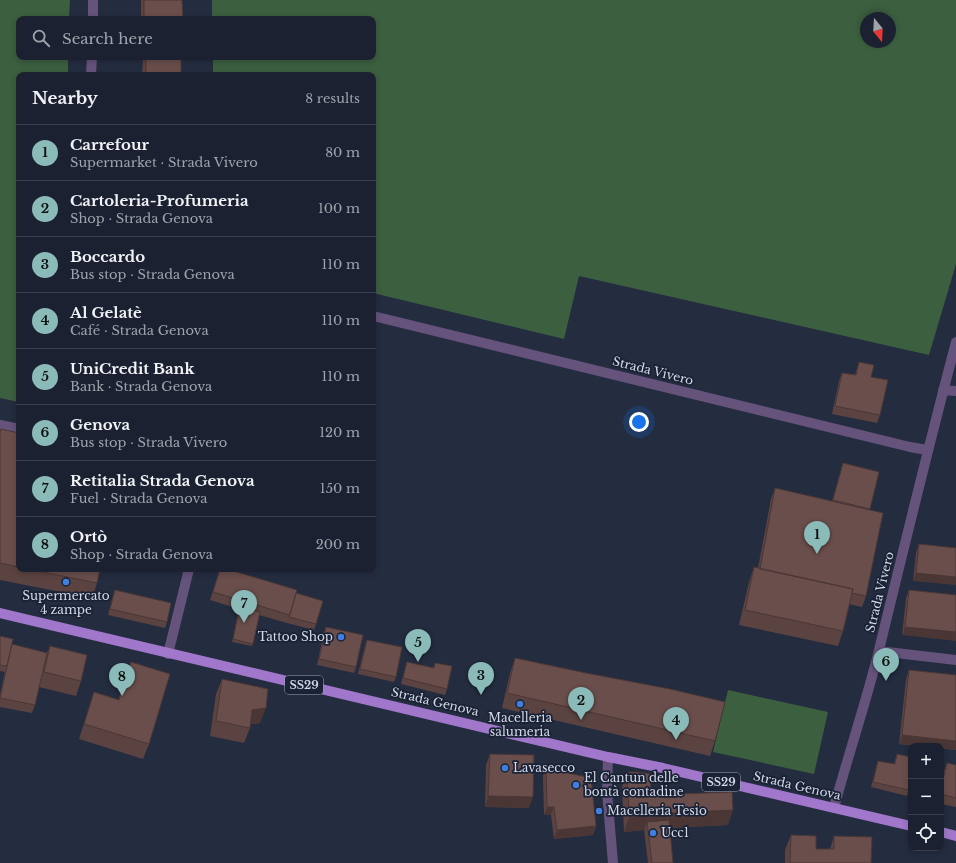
<!DOCTYPE html>
<meta charset="utf-8">
<style>
:root{--surface:#1b2130;--page:#282e3c;--text:#f1f3f6;--muted:#a0a3ab;--line:#393e4c;--accent:#8bbbb9}
body{margin:0;font-family:"Libre Baskerville",serif;background:var(--page);color:var(--text)}
.controls{position:absolute;right:12px;bottom:12px;display:grid;overflow:hidden;border-radius:8px;box-shadow:0 2px 6px #0003}
.controls button{width:36px;height:36px;display:grid;place-items:center;padding:0;border:0;border-bottom:1px solid var(--line);background:var(--surface);color:var(--text);font:20px sans-serif}
.compass{position:absolute;left:860px;top:12px;width:36px;height:36px;border-radius:50%;background:var(--surface);box-shadow:0 2px 6px #0003;rotate:162deg}
.you{position:absolute;left:639px;top:422px;width:14px;height:14px;margin:-10px;border:3px solid #fff;border-radius:50%;background:#1a73e8;box-shadow:0 0 0 6px #1a73e833}
.badge{display:grid;place-items:center;width:26px;height:26px;border-radius:50%;background:var(--accent);color:#111;font-size:13px;font-weight:700}
.pin{position:absolute;translate:-50% -33px;filter:drop-shadow(0 1px 2px #0008)}
.pin::after{content:'';position:absolute;top:21px;width:14px;height:12px;background:inherit;clip-path:polygon(0 0,100% 0,50% 100%)}
.list{margin:0;padding:0;list-style:none}
h2{display:flex;justify-content:space-between;align-items:center;height:52px;margin:0;padding:0 16px;font-size:17px}
h2 small{font-size:13px;font-weight:400;color:var(--muted)}
.list li{display:grid;grid-template-columns:26px 1fr auto;gap:12px;align-items:center;box-sizing:border-box;height:56px;padding:0 16px;border-top:1px solid var(--line)}
.list b{display:block;font-size:15px;white-space:nowrap}
.list p{margin:0;font-size:13px;white-space:nowrap;color:var(--muted)}
.list em{font-size:13px;font-style:normal;color:var(--muted)}
.icon{flex:none;width:22px;height:22px;fill:none;stroke:currentColor;stroke-width:2;stroke-linecap:round;stroke-linejoin:round}
.map{position:relative;flex:none;width:956px;height:863px;overflow:hidden}
.search{position:absolute;background:var(--surface);box-shadow:0 2px 6px #0003;left:16px;top:16px;width:360px;height:44px;display:flex;align-items:center;gap:10px;box-sizing:border-box;padding:0 14px;border-radius:8px;color:var(--muted);font-size:15px}
.panel{position:absolute;background:var(--surface);box-shadow:0 2px 6px #0003;left:16px;top:72px;width:360px;height:500px;border-radius:8px}
.map>svg:first-child{display:block}
</style>
<div class="map">
<svg width="956" height="863" viewBox="0 0 956 863">
<rect width="100%" height="100%" fill="#242c40"/>
<path fill="#3c5f40" fill-rule="evenodd" d="M0 0H70L69 19H19V57H68V75H19V402L0 398Z
M212 0H956V264L929 355 579 276 564 339 373 293V75H213V57H373V19H212ZM866 18H890V42H866Z
M728 690 828 712 814 774 713 752Z"/>
<g fill="none" stroke-linecap="round" stroke-linejoin="round">
<path stroke="#66537c" stroke-width="10" d="M93 19V0
M91 75 92 57
M373 316 910 447 927 450
M943 390 956 391
M0 425 19 429
M879 651 956 660
M168 654 189 569
M608 757 607 792 613 863
M834 808C848 755 866 703 879 650 904 547 929 444 956 342"/>
<path stroke="#a077cb" stroke-width="10" d="M0 613 608 757 663 768 911 826
M941 832 956 836"/>
</g>
<path fill="#5b4341" d="M141 0H182L183 19H141Z
M143 57H181V75H142Z
M859 362 871 377 880 415 877 423 832 414 839 381 842 373 855 375Z
M0 431 19 433V569H100L97 583 92 598 0 580Z
M843 463 879 472 869 510 866 596 862 607 849 604 843 631 838 646 739 625 749 582 754 567 758 568 771 499 775 488 832 501Z
M919 544 956 548 913 581 916 553Z
M220 569 296 593 316 624 314 630 287 623 259 615 252 646 232 642 239 609 210 600Z
M115 590 167 622 165 628 108 615 113 596Z
M909 590 956 595 902 635 906 598Z
M326 627 356 667 354 673 317 665 324 632Z
M0 636 11 648 47 653 50 646 81 681 76 696 39 687 35 705 32 713 0 707V695L5 671V672L0 671Z
M367 640 396 677 394 682 358 674 365 645Z
M515 658 715 741 710 756 502 708 510 673Z
M131 662 149 744 143 759 79 739 94 692 118 700Z
M407 662 433 668 435 663 447 689 445 695 401 684 405 668Z
M909 670 956 675V750L899 744 906 679Z
M222 679 260 723 250 724V728L244 743 210 736 216 694Z
M490 754 529 808 485 807 486 765Z
M897 754 909 790 907 796 871 787 878 761 894 764Z
M947 763 956 765V807L941 804V784L944 771Z
M546 768 596 826 593 835 554 839 551 815H544L543 776Z
M627 772 651 795 728 825 670 828 673 863H648L644 830 624 832 622 787Z
M791 835 816 849H830L834 836 871 863H785V850Z"/>
<path fill="#4a3735" d="M916 573 956 577V585L913 581Z
M905 627 956 632V641L902 635Z
M266 708 260 723 247 725 252 710Z
M902 735 956 741V750L941 748V746H921L899 744Z
M488 796 533 797 529 808 485 807Z
M547 807H554L551 815H544Z
M733 810 728 825 666 828 647 822 644 830 624 832 629 817 671 813Z
M596 826 593 835 554 839 557 830Z"/>
<path fill="#6a4e4c" stroke="#4a3735" d="M144 0H182L183 19H144Z
M146 57H181V75H146Z
M859 362 874 365 871 377 888 380 880 415 835 406 842 373 856 375Z
M1 429 19 433V567L0 563V432Z
M843 463 879 472 870 509 833 500Z
M775 488 883 513 866 596 852 593 853 589 760 569Z
M919 544 956 548V577L916 573Z
M754 567 853 589 843 631 745 610Z
M28 569H100L97 583Z
M220 569H227L297 590 290 615 213 592Z
M115 590 171 603 167 622 110 609Z
M909 590 956 595V632L905 627Z
M296 593 323 601 316 624 289 617Z
M240 606 260 612 253 644 233 639Z
M326 627 363 635 356 667 319 659Z
M0 636 13 639 7 666 0 665Z
M367 640 402 647 396 677 360 669Z
M12 644 47 653 35 705 0 698Z
M50 646 87 655 81 681 44 672Z
M515 658 586 673 670 689 725 702 715 741 507 693Z
M131 662 170 674 149 744 84 724 94 692 119 700Z
M407 662 434 668 435 663 452 666 447 689 403 678Z
M909 670 956 675V741L902 735Z
M222 679 268 689 266 708 252 710 250 728 216 721Z
M490 754 534 755 533 797 488 796Z
M897 754 911 757V782L909 790 873 782 878 761 895 764Z
M947 763 956 765V798L941 794V788Z
M546 768 591 778 596 826 557 830 554 807H547Z
M627 772H638L650 774 651 795 732 792 733 810 671 813 629 817Z
M669 820 673 863H652L647 822Z
M791 835 816 836V849H834V836L872 837 871 863H790Z"/>
<g fill="#3f7fe0" stroke="#1a2235" stroke-width="1.5">
<circle cx="66" cy="582" r="4"/>
<circle cx="341" cy="637" r="4"/>
<circle cx="520" cy="704" r="4"/>
<circle cx="505" cy="768" r="4"/>
<circle cx="576" cy="785" r="4"/>
<circle cx="599" cy="811" r="4"/>
<circle cx="653" cy="833" r="4"/>
</g>
<g text-anchor="middle" stroke-width="3.5" stroke-linejoin="round" paint-order="stroke">
<g fill="#1a2235" stroke="#9ca2b1" stroke-width="1">
<rect x="285" y="676" width="38" height="18" rx="3"/>
<rect x="702" y="773" width="38" height="18" rx="3"/>
</g>
<g font-size="11" font-weight="bold" fill="#d3d9e6">
<text x="304" y="689">SS29</text>
<text x="721" y="786">SS29</text>
</g>
<g font-size="12" fill="#d3d9e6" stroke="#1a2235">
<text transform="translate(653 371) rotate(14)" y="4">Strada Vivero</text>
<text transform="translate(880 592) rotate(-76)" y="4">Strada Vivero</text>
<text transform="translate(435 702) rotate(13)" y="4">Strada Genova</text>
<text transform="translate(797 786) rotate(13)" y="4">Strada Genova</text>
</g>
<g font-size="12" fill="#d3d9e6" stroke="#1a2235" text-anchor="start">
<text x="66" y="600" text-anchor="middle">Supermercato<tspan x="66" dy="14">4 zampe</tspan></text>
<text x="333" y="641" text-anchor="end">Tattoo Shop</text>
<text x="520" y="722" text-anchor="middle">Macelleria<tspan x="520" dy="14">salumeria</tspan></text>
<text x="513" y="772">Lavasecco</text>
<text x="584" y="782">El Cantun delle<tspan x="584" dy="14">bontà contadine</tspan></text>
<text x="607" y="815">Macelleria Tesio</text>
<text x="661" y="837">Ucc1</text>
</g>
</g>
</svg>
<div class="controls">
<button>+</button>
<button>−</button>
<button><svg class="icon" aria-label="locate" viewBox="0 0 24 24"><circle cx="12" cy="12" r="6"/><path d="M12 2v4M12 18v4M2 12h4M18 12h4"/></svg></button>
</div>
<svg class="compass" viewBox="-18 -18 36 36"><path d="M0-13l5 13h-10z" fill="#e53935"/><path d="M0 13l5-13h-10z" fill="#a0a3ab"/></svg>
<div class="you"></div>
<div class="pin badge" style="left:817px;top:554px">1</div>
<div class="pin badge" style="left:581px;top:720px">2</div>
<div class="pin badge" style="left:481px;top:695px">3</div>
<div class="pin badge" style="left:676px;top:740px">4</div>
<div class="pin badge" style="left:418px;top:662px">5</div>
<div class="pin badge" style="left:886px;top:681px">6</div>
<div class="pin badge" style="left:244px;top:623px">7</div>
<div class="pin badge" style="left:122px;top:696px">8</div>
<div class="search"><svg class="icon" aria-label="search" viewBox="0 0 24 24"><circle cx="10" cy="10" r="6"/><path d="M15 15l6 6"/></svg>Search here</div>
<section class="panel">
<h2>Nearby<small>8 results</small></h2>
<ul class="list">
<li><span class="badge">1</span><div><b>Carrefour</b><p>Supermarket · Strada Vivero</p></div><em>80 m</em></li>
<li><span class="badge">2</span><div><b>Cartoleria-Profumeria</b><p>Shop · Strada Genova</p></div><em>100 m</em></li>
<li><span class="badge">3</span><div><b>Boccardo</b><p>Bus stop · Strada Genova</p></div><em>110 m</em></li>
<li><span class="badge">4</span><div><b>Al Gelatè</b><p>Café · Strada Genova</p></div><em>110 m</em></li>
<li><span class="badge">5</span><div><b>UniCredit Bank</b><p>Bank · Strada Genova</p></div><em>110 m</em></li>
<li><span class="badge">6</span><div><b>Genova</b><p>Bus stop · Strada Vivero</p></div><em>120 m</em></li>
<li><span class="badge">7</span><div><b>Retitalia Strada Genova</b><p>Fuel · Strada Genova</p></div><em>150 m</em></li>
<li><span class="badge">8</span><div><b>Ortò</b><p>Shop · Strada Genova</p></div><em>200 m</em></li>
</ul>
</section>
</div>
